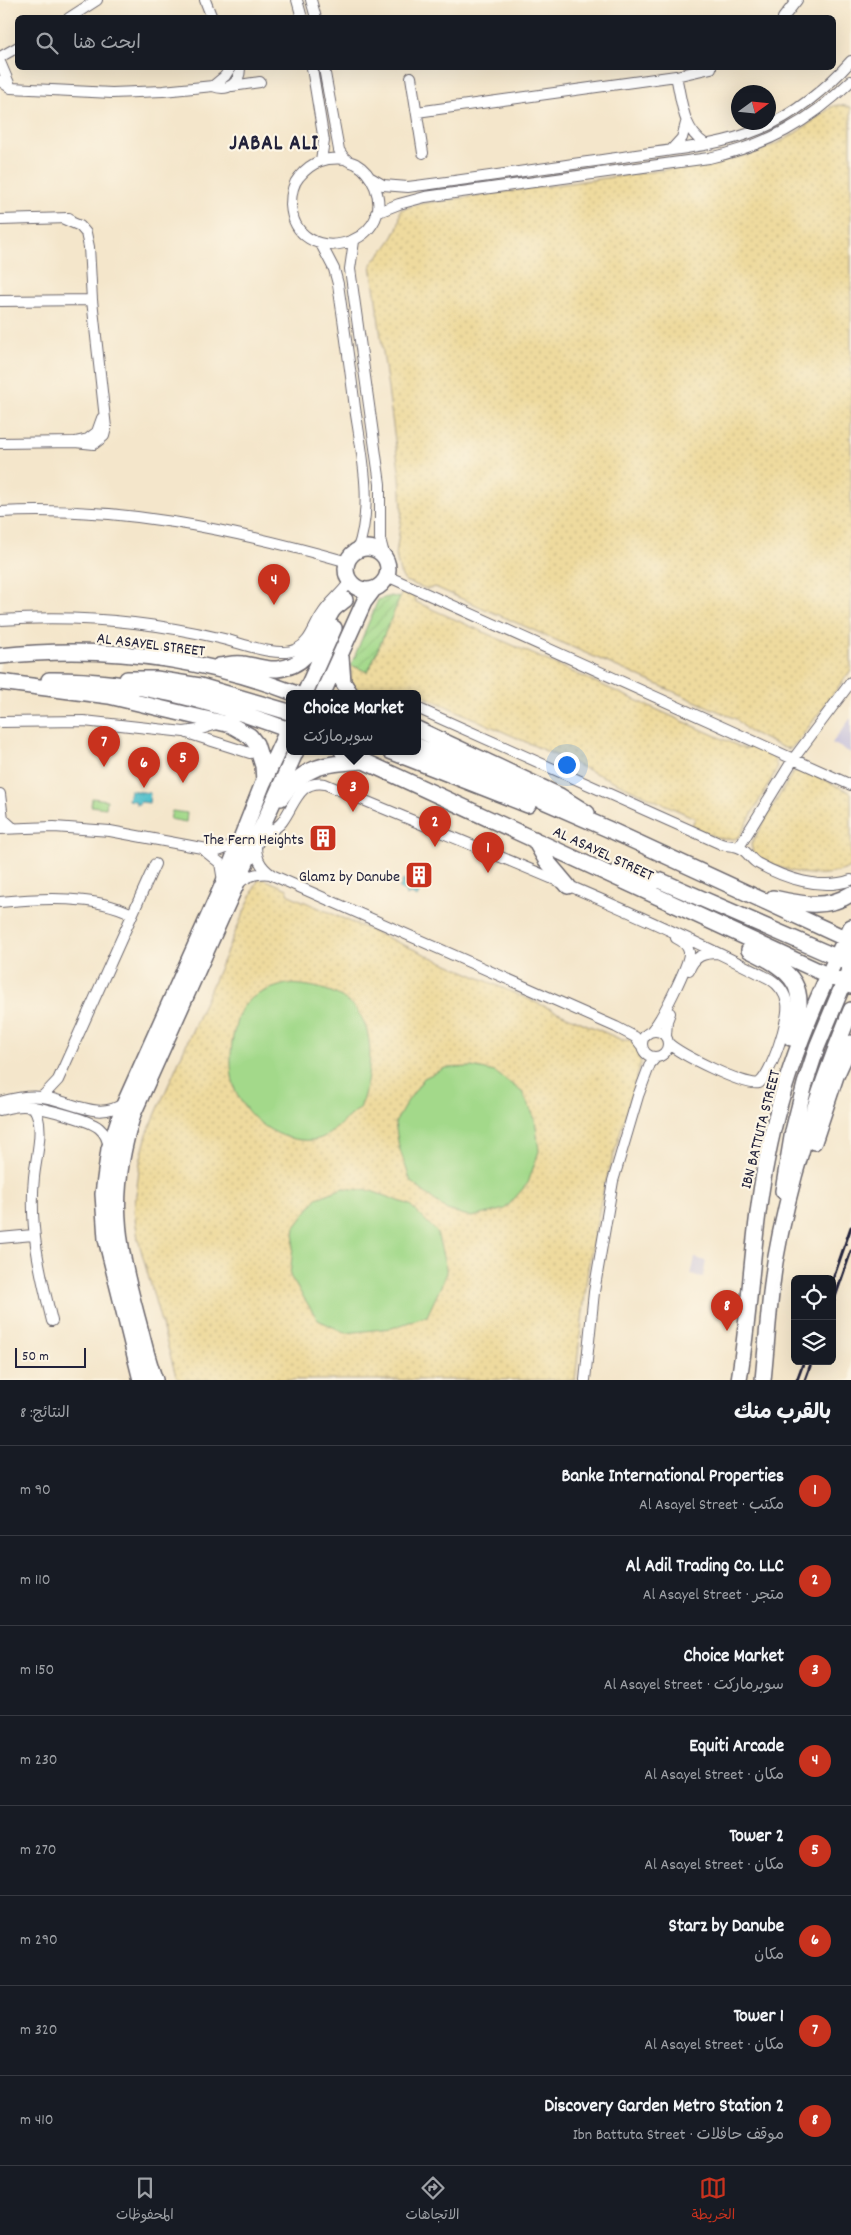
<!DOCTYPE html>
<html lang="ar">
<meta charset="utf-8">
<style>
:root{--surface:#171b24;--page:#242831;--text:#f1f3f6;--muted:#9ea1a6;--line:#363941;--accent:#c8321e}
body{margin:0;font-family:Dekko,"Playpen Sans Arabic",sans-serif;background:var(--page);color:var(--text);direction:rtl}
.controls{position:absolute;right:15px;bottom:15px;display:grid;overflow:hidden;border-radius:8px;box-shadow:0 5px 20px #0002}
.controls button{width:45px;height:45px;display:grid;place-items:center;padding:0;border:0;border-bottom:1px solid var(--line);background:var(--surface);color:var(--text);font:25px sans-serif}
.compass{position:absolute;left:731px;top:85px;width:45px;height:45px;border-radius:50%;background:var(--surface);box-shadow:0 5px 20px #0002;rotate:75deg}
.scale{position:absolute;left:15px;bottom:12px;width:71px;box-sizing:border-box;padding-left:5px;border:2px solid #22223b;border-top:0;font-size:14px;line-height:18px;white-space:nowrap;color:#22223b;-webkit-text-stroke:4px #fcf5e5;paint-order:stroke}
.you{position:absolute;left:566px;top:764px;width:18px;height:18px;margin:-12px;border:4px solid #fff;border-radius:50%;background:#1a73e8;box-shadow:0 0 0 8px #1a73e833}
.badge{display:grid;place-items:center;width:32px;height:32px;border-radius:50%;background:var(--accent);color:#fff;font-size:16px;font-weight:700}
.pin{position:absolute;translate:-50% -41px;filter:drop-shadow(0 1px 2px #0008)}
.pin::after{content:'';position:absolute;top:26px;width:18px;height:15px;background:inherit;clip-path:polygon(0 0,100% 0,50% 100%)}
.popup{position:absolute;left:286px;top:690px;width:135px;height:65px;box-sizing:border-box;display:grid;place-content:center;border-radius:8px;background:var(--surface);filter:drop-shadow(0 1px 4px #0005);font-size:16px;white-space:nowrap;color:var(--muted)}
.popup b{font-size:19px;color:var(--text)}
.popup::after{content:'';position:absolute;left:50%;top:100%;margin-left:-10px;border:10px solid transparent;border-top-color:var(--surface)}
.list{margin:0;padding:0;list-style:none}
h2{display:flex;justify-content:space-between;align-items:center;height:65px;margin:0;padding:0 20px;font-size:21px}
h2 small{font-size:16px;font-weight:400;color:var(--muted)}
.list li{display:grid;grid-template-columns:32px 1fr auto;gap:15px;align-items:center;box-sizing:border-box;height:90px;padding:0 20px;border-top:1px solid var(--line)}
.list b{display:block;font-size:19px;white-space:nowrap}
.list p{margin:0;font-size:16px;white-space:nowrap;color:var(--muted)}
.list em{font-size:16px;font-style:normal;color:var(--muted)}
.icon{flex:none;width:28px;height:28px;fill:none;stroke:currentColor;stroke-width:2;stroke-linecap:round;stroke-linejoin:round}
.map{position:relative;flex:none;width:851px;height:1380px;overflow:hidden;direction:ltr}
.search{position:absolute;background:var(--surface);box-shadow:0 5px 20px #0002;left:15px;right:15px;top:15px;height:55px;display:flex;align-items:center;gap:12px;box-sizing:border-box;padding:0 18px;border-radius:8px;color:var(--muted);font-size:19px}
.sheet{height:785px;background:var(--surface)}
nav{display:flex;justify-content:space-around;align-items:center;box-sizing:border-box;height:70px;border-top:1px solid var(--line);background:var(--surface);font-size:14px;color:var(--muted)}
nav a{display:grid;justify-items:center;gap:2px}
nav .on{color:var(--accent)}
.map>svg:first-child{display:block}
</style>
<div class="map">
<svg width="851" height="1380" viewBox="0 0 851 1380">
<defs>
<pattern id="sand-dots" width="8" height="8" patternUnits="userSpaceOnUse" patternTransform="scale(1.25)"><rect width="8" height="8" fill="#eeda9e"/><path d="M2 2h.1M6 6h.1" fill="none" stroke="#ccbb89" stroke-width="1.8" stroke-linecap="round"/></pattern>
<pattern id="garden-furrows" width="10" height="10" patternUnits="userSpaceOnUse" patternTransform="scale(1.25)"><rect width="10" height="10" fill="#a3d98a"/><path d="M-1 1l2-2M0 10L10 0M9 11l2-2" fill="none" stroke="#8cba78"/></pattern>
<pattern id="water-ripples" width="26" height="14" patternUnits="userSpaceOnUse" patternTransform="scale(1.25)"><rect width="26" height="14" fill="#54c1cc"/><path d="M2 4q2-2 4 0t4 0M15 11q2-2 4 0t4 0" fill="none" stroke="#459ca7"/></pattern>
</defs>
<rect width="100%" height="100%" fill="#fcf5e5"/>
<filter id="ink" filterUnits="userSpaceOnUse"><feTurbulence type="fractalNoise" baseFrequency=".02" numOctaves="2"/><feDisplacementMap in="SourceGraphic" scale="10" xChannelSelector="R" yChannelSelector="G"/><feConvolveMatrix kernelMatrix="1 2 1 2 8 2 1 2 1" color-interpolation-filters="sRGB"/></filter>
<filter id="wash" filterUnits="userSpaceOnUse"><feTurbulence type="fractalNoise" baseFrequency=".0096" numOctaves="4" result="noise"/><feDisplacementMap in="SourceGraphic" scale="20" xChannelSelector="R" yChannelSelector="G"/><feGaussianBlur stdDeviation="1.12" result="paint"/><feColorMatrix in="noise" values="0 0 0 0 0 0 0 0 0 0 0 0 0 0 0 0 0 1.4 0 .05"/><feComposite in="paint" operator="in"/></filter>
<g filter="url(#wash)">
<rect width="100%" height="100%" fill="#f4e6cb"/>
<path fill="#c5c0da" d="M851 718V753L832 743Z
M695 1258 706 1261 703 1277 691 1275Z"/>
<path fill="url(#sand-dots)" stroke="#887e6c" d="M839 105 851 107V670L799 740 790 749 784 748 748 731 736 719 435 587 427 589 405 581 400 573 396 555 402 511 400 477 371 264C385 248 401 233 400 210L419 204 714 163C736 158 758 153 778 143 798 133 815 119 833 106Z
M402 592 414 596 416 602 745 749 750 746C763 752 776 753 777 769L739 837C724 845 706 832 692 826L695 818 417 693 403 689 401 693H360L351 684V665L368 672Z
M805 770 851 793V867C826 879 797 875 771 864 767 863 760 861 757 859 753 855 752 849 751 844L792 774 797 771Z
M264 879 287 889 289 895 622 1040H630L637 1048 641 1063 603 1191 588 1268 575 1380H180L176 1376 138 1239 134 1211 140 1162 147 1134 258 880Z"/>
<path fill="url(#garden-furrows)" stroke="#627e62" d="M391 596 400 598 368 672 351 665 378 600Z"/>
<path fill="#a3d98a" stroke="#627e62" d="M92 798 107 800 106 808 91 806Z
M172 811 187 813 186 822 170 819Z
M286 984C371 986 382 1038 360 1109 343 1117 333 1138 313 1140 280 1143 246 1119 235 1089 229 1071 230 1046 235 1028 237 1019 240 1008 248 1001 259 992 272 988 286 984Z
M472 1067 495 1072 522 1092 535 1119 539 1151 528 1183 505 1209 472 1217 447 1210 411 1182 399 1147 395 1123 407 1102 424 1078 445 1068Z
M343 1188 371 1191 410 1205 437 1232 447 1273 427 1316 392 1328 346 1333 318 1320 290 1276 295 1227 317 1198Z"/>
<path fill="url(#water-ripples)" stroke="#3b7284" d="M130 790 150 793 149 803 141 802 137 805 135 801 128 800Z
M403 880 421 889 417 897 411 894 406 896 405 892 399 889Z"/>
</g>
<g filter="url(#ink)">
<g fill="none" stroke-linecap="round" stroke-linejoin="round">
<defs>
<path id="street" d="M205 0 212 18
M297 0 302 18
M311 0 316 18
M69 18 97 0
M783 18 797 0
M0 57 18 47
M0 62 11 88
M312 68 324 141 321 160
M324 68 339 150C341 153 343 157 346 159 348 162 353 162 356 164 365 169 371 178 375 187 398 247 295 271 291 205 291 196 292 185 299 177 312 161 326 157 346 159
M676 76C682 101 682 129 705 144
M411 77 423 153
M0 81 11 88 112 93 163 91 213 86 225 76 230 68
M213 86C228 92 240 83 240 68
M232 86 260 82
M417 112 676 76 711 68
M672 149 682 138 686 123
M371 178 383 185 408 187C480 178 551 167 623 157 667 150 718 147 760 129 794 115 827 88 851 61
M376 213 399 204 425 197 709 158C767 145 808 123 851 81
M64 219 80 226 86 233 89 247 92 300 106 428 104 436 94 444 75 442
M0 220 69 218
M354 241 350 269 380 484V539L385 558
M321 244 334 269 338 284C344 325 350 367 355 408 362 455 374 506 357 551
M0 301 92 300
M0 443 75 442 88 439 97 432 102 418
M0 512C122 506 231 529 348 562
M387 576 851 785
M0 620C73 615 148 621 219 638 239 642 278 659 297 649 311 642 314 625 323 613 330 602 340 595 348 584
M417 708 721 844C727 846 735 845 740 848 747 851 751 860 757 863 784 878 821 891 851 880
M0 722 84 721 184 732 198 730 220 723
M187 733 250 753
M0 794 3 819 13 828
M0 829 54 827 110 831 218 851 240 843
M739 847 794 758 851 682
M205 851 220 863 223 881
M238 884C248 875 258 872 271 874
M0 902C41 898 95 895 132 914
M689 970C695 956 703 953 717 953
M652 1030C661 1021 690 963 689 952 688 945 682 941 676 938
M642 1044a13 13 0 1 1 26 0a13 13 0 1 1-26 0Z
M666 1036 667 1021 670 1013
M641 1045 635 1037 616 1027 272 875C259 866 255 856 256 841 264 833 275 831 282 822 295 805 298 780 325 784 474 847 626 905 770 979 779 985 785 992 787 1003 790 1018 771 1075 759 1083 745 1087 680 1054 668 1043
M42 1097 58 1080 155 864
M0 1102C14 1098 28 1095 42 1097 70 1100 98 1122 124 1103
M33 1107C46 1124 36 1156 34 1177 29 1227 40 1273 52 1321
M0 1110C8 1108 15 1106 23 1106 37 1106 88 1119 99 1128 105 1133 108 1140 109 1148
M0 1238 33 1235
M585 1380 594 1292 613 1181 638 1096 650 1064 656 1057"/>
<path id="secondary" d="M346 569a21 21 0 1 1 42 0a21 21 0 1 1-42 0Z
M0 656C100 645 200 657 294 693
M341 657 343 682 350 693
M219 666C227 665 235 663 242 664 254 665 265 670 277 669 311 666 316 637 331 613 334 607 340 604 345 600
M127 679H156L200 686 289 712
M49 680C134 679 211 701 289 730
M0 682 109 696 231 725 250 736 256 744 263 766 264 781
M305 693 334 628
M323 693 364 602 373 590
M417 729 560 796 587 813
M417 746 608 829 851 941
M342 751 851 986
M390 751 528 805
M281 798C304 765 325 764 362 761
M534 839 546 860 568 886
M619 870 661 881 845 961
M773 898C800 904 826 910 851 894
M749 950C795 972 810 987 791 1038
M814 1142 836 1076 851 1043
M783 1191 793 1131 805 1084 817 1047 850 968V954L845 939
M141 1380 106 1239 103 1194 109 1149 123 1107 223 884 263 783 289 727
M155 1380C147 1360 143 1338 137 1317 116 1238 108 1195 133 1114L296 751
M739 1380C751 1306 752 1231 767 1158 782 1077 815 1000 851 927
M763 1380C767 1341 769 1301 775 1262 790 1175 818 1091 851 1010"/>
</defs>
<use href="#street" stroke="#6c676d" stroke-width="12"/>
<use href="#secondary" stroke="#6c676d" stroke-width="18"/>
<use href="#street" stroke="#fff" stroke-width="10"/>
<use href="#secondary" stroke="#fff" stroke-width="15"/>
<path stroke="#22223b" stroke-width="3" d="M832 1282 851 1227
M832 1306 851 1251
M797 1380 804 1361
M805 1380 812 1361"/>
</g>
</g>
<defs>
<symbol id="building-square" viewBox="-11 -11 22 22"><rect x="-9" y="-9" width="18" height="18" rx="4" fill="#c8321e" stroke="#fcf5e5"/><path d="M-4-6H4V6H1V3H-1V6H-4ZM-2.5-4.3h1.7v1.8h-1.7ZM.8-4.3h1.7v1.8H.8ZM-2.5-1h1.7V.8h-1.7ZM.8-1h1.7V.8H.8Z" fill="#fff"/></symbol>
</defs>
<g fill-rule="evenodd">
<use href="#building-square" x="307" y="822" width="32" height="32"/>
<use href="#building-square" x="403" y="859" width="32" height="32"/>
</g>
<g text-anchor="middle" stroke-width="4.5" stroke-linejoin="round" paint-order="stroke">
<g font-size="16" fill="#22223b" stroke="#fcf5e5">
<text transform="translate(151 643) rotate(7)" y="6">AL ASAYEL STREET</text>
<text transform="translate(604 852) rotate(25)" y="6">AL ASAYEL STREET</text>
<text transform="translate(759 1129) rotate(-76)" y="6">IBN BATTUTA STREET</text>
</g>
<g font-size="16" fill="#22223b" stroke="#fcf5e5" text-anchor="end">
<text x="304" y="844">The Fern Heights</text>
<text x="400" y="881">Glamz by Danube</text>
</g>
<g font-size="21" font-weight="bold" letter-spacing="1" fill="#22223b" stroke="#fcf5e5">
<text x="274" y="149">JABAL ALI</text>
</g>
</g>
</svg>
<div class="controls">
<button><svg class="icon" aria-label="locate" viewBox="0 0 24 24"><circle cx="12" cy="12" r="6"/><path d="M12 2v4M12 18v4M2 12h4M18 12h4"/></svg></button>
<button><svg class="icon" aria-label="layers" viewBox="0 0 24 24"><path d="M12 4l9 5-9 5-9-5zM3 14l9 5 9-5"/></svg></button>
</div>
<svg class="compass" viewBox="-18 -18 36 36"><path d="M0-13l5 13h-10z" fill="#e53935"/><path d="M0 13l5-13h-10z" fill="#9ea1a6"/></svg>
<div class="scale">50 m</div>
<div class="you"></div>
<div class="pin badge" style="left:488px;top:873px">1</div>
<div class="pin badge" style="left:435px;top:847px">2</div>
<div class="pin badge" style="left:353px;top:812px">3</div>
<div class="popup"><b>Choice Market</b>سوبرماركت</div>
<div class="pin badge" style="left:274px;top:605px">4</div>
<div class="pin badge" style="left:183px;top:783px">5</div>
<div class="pin badge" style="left:144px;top:788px">6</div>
<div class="pin badge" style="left:104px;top:767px">7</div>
<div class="pin badge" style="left:727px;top:1331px">8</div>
<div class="search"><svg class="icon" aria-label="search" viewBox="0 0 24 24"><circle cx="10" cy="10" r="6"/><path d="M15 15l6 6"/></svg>ابحث هنا</div>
</div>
<section class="sheet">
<h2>بالقرب منك<small>النتائج: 8</small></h2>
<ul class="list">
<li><span class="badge">1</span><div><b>Banke International Properties</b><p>مكتب · Al Asayel Street</p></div><em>90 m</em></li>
<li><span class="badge">2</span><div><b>Al Adil Trading Co. LLC</b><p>متجر · Al Asayel Street</p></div><em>110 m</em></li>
<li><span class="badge">3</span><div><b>Choice Market</b><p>سوبرماركت · Al Asayel Street</p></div><em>150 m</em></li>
<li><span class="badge">4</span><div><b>Equiti Arcade</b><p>مكان · Al Asayel Street</p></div><em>230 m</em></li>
<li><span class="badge">5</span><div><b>Tower 2</b><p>مكان · Al Asayel Street</p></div><em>270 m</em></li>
<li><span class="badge">6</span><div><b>Starz by Danube</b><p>مكان</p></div><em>290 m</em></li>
<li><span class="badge">7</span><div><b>Tower 1</b><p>مكان · Al Asayel Street</p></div><em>320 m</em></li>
<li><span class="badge">8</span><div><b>Discovery Garden Metro Station 2</b><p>موقف حافلات · Ibn Battuta Street</p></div><em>410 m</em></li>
</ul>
</section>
<nav>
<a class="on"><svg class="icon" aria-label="map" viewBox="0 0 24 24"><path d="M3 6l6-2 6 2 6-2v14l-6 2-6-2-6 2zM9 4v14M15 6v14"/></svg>الخريطة</a>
<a><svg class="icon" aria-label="directions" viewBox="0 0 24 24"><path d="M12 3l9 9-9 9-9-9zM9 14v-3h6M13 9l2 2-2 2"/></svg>الاتجاهات</a>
<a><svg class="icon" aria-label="saved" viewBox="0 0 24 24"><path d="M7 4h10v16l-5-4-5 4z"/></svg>المحفوظات</a>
</nav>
